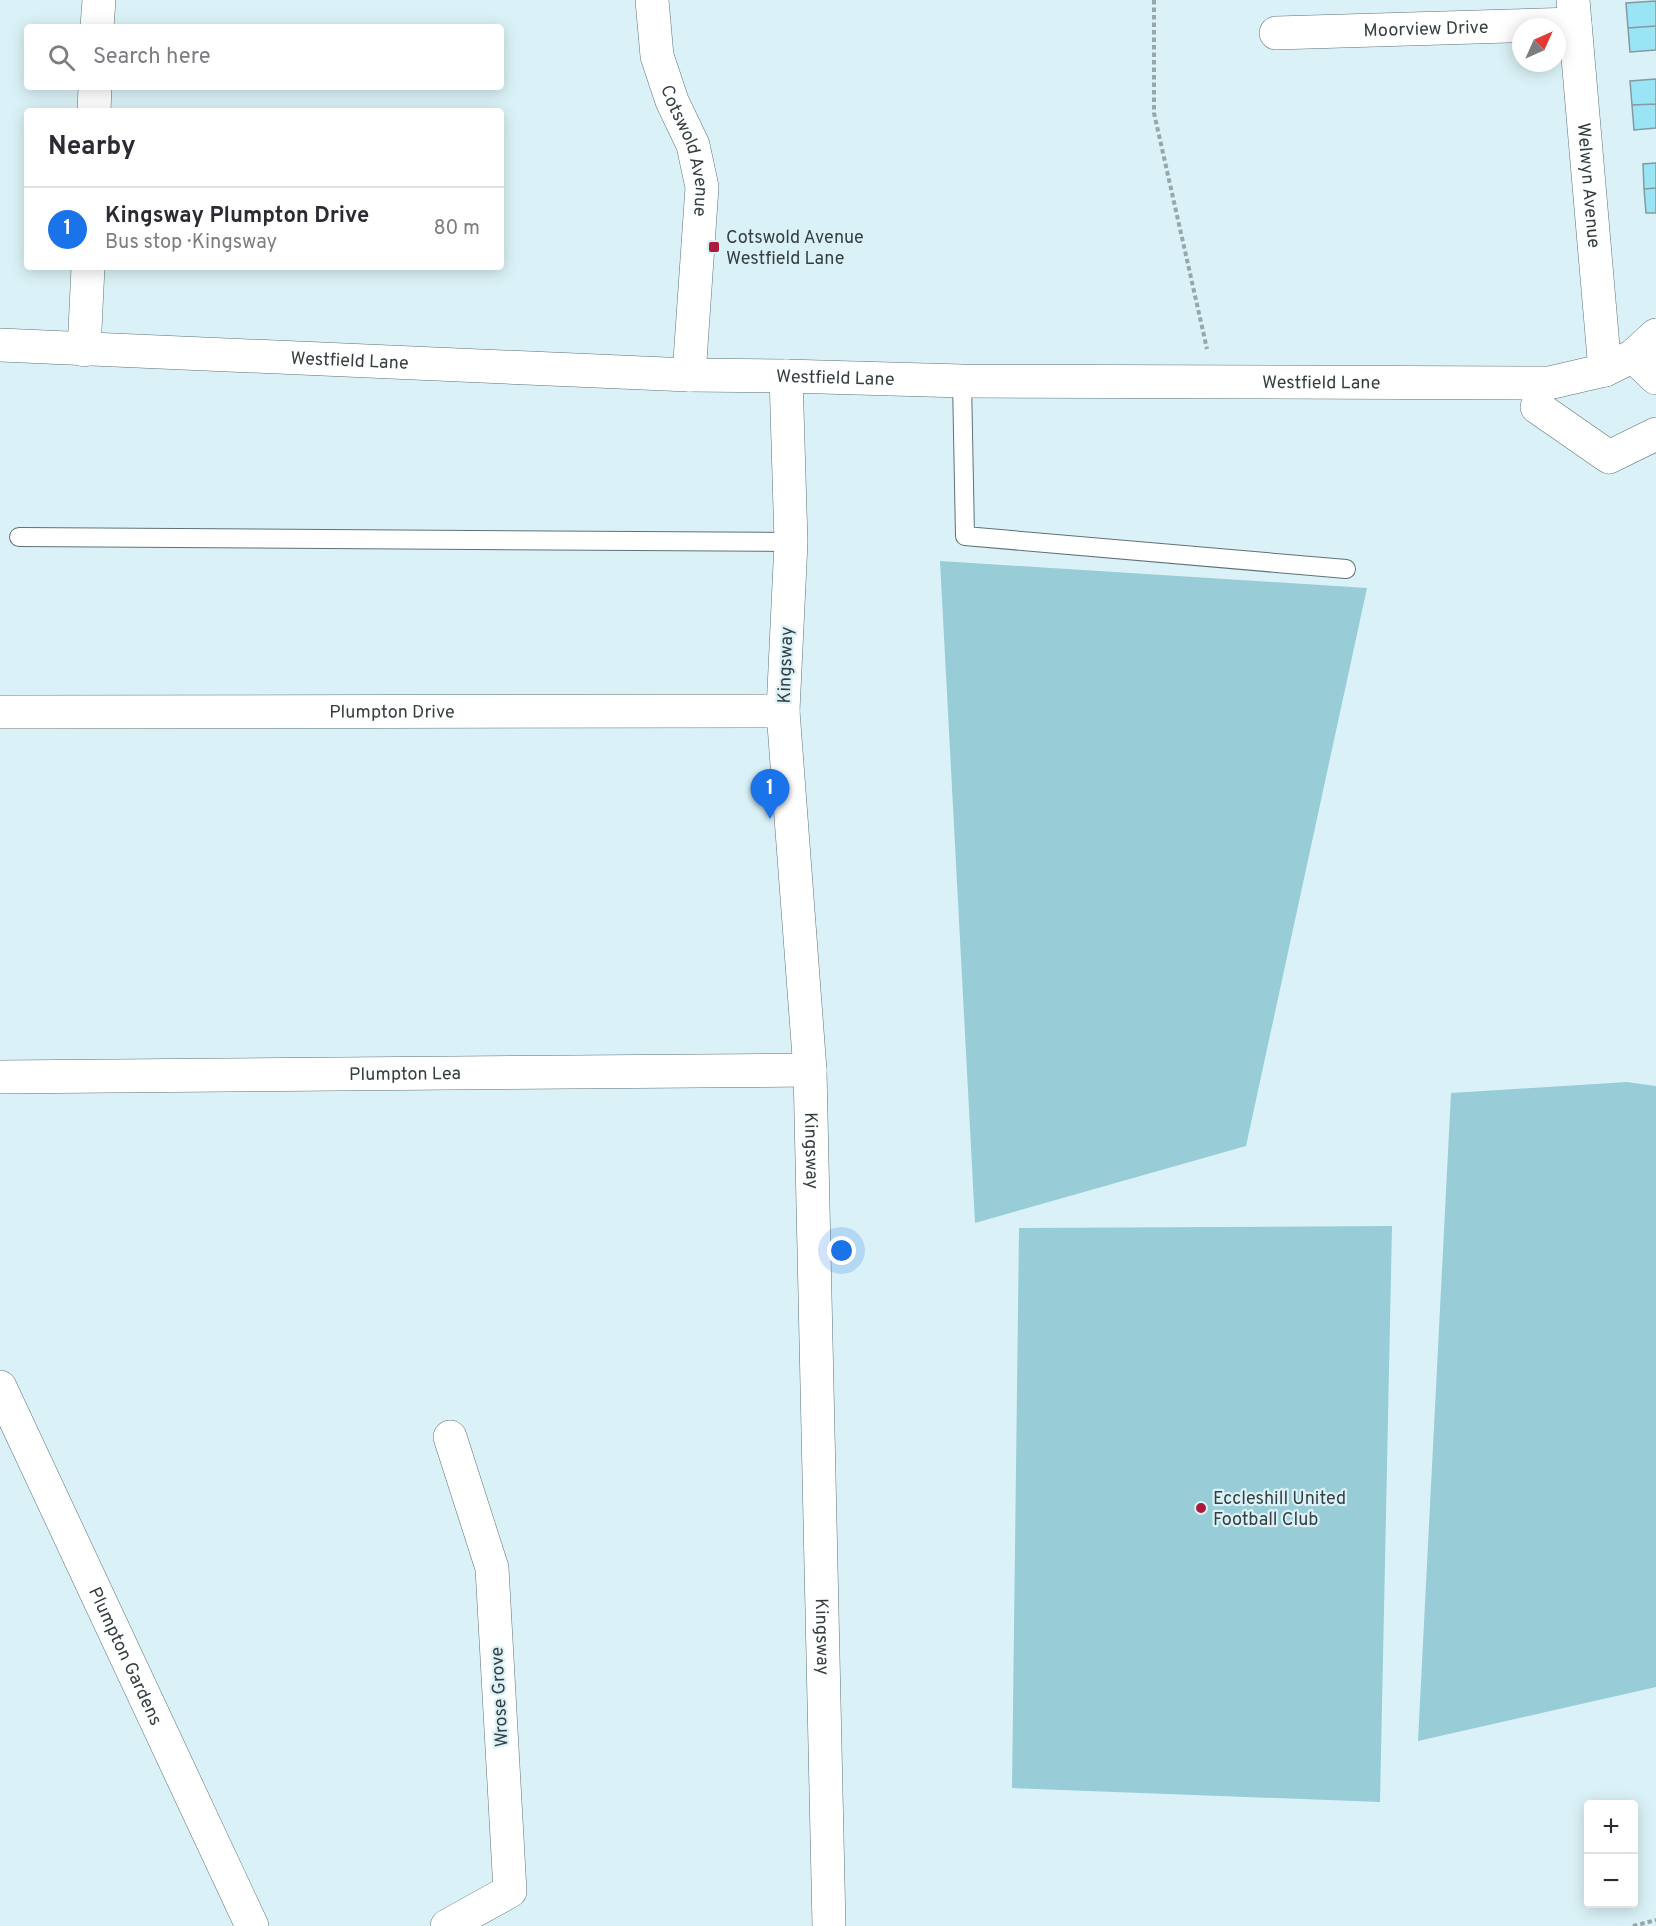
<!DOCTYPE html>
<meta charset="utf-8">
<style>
:root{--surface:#fff;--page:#f2f2f3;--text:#2b2b33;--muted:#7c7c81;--line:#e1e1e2;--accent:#1a73e8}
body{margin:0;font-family:Overpass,sans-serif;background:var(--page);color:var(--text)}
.controls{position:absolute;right:18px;bottom:18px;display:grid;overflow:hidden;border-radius:6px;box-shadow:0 3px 15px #0003}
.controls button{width:54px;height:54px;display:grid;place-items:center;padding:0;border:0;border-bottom:2px solid var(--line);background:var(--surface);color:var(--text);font:30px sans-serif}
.compass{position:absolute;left:1512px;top:18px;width:54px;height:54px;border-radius:50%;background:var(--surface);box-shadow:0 3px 15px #0003;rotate:45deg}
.you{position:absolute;left:842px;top:1251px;width:21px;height:21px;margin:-15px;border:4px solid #fff;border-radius:50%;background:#1a73e8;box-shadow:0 0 0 9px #1a73e833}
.badge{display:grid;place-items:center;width:39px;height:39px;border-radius:50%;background:var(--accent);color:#fff;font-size:20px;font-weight:700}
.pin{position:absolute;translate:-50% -50px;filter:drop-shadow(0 2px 3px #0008)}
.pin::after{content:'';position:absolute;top:32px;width:21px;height:18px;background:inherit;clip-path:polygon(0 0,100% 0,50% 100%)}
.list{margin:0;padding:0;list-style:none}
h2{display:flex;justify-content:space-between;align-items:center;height:78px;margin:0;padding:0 24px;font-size:26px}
h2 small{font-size:20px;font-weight:400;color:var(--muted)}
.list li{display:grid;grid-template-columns:39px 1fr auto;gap:18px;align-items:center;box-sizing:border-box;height:84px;padding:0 24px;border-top:2px solid var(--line)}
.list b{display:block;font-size:22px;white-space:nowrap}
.list p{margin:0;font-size:20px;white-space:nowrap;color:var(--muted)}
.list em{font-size:20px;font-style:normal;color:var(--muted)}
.icon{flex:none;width:33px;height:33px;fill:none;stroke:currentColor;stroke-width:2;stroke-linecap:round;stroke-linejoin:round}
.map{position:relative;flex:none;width:1656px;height:1926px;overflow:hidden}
.search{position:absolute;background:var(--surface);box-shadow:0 3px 15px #0003;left:24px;top:24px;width:480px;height:66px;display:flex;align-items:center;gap:15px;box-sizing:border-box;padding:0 21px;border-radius:6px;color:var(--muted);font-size:22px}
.panel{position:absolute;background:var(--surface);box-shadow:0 3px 15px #0003;left:24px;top:108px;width:480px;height:162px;border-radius:6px}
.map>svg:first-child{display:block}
</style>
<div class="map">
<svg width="1656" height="1926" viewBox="0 0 1656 1926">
<rect width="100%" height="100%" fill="#daf2f7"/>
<path fill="#98ccd7" d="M940 561 1367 588 1246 1146 975 1223Z
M1627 1082 1656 1086V1687L1418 1741 1451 1093Z
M1392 1226 1380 1802 1012 1788 1019 1228Z"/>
<path fill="#9ae5f5" stroke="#849a9f" stroke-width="1.5" d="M1656 1V26L1628 28 1626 3Z
M1656 26V50L1630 52 1628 28Z
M1656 79V104L1632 105 1630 81Z
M1656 104V128L1634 130 1632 105Z
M1656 163V188L1644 189 1643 164Z
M1656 188V213H1646L1644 189Z"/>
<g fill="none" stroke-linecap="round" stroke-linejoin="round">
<defs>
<path id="service" d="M962 381 965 536 1346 569
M19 537 791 542"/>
<g id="minor">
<path id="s1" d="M652 0 657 56 672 101 693 145 702 187 689 375"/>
<path id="s2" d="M1573 0 1605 370"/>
<path d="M97 27 99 0"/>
<path id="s3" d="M1276 33 1575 24"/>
<path d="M94 111 95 87"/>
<path d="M84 350 88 267"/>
<path d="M1633 356 1656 378"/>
<path id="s4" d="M786 376 791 542 783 711 810 1070 829 1926"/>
<path d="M1537 407 1609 457 1656 434"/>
<path id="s5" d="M0 712 783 711"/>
<path id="s6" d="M0 1077 810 1070"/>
<path id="s7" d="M0 1387 252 1926"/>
<path d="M447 1926 510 1891 492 1568 450 1437"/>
</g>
<g id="tertiary">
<path id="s8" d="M0 345 689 375 786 376 962 381 1549 383 1605 370 1633 356 1656 335"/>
</g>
</defs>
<use href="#service" stroke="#5d7276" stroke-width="20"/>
<use href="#minor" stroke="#5d7276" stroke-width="34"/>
<use href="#tertiary" stroke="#5d7276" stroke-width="34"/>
<path stroke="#95a7aa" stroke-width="4" stroke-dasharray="4.5 3" stroke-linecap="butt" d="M1154 0V113L1207 349
M1633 1926 1656 1920"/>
<use href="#service" stroke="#fff" stroke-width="18"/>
<use href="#minor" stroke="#fff" stroke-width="33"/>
<use href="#tertiary" stroke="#fff" stroke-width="33"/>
</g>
<g fill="#ae1a3c" stroke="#daf2f7" stroke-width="2">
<rect x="708" y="241" width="12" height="12" rx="3"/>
<circle cx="1201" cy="1508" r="6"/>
</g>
<g text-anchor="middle" stroke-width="4.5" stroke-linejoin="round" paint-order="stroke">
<g font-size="18" fill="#353e40" stroke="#daf2f7">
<text dy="6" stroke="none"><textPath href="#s3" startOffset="150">Moorview Drive</textPath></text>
<text dy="6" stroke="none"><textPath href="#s1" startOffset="156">Cotswold Avenue</textPath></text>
<text dy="6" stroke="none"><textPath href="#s2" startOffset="186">Welwyn Avenue</textPath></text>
<text dy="6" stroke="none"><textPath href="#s8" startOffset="350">Westfield Lane</textPath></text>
<text dy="6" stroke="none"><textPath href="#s8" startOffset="836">Westfield Lane</textPath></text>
<text dy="6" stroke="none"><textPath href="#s8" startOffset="1322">Westfield Lane</textPath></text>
<text transform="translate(785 665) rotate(-88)" y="6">Kingsway</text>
<text dy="6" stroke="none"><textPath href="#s5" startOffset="392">Plumpton Drive</textPath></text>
<text dy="6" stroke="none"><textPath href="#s6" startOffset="405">Plumpton Lea</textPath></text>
<text dy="6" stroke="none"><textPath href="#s4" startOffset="776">Kingsway</textPath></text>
<text dy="6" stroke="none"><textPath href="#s4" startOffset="1262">Kingsway</textPath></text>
<text dy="6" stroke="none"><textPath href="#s7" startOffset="297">Plumpton Gardens</textPath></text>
<text transform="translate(499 1697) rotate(-93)" y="6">Wrose Grove</text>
</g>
<g font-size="18" fill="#353e40" stroke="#daf2f7" text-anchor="start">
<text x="726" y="243">Cotswold Avenue<tspan x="726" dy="21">Westfield Lane</tspan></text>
<text x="1213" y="1504">Eccleshill United<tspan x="1213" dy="21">Football Club</tspan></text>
</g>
</g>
</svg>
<div class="controls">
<button>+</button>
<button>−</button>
</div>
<svg class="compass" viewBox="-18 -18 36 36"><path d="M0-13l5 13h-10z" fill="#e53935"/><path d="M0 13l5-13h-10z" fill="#7c7c81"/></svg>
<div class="you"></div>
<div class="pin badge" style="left:770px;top:819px">1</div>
<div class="search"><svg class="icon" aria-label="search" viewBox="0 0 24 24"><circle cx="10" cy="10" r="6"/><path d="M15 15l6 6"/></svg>Search here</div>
<section class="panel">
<h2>Nearby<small></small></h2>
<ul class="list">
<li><span class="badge">1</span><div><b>Kingsway Plumpton Drive</b><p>Bus stop · Kingsway</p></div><em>80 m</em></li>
</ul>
</section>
</div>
